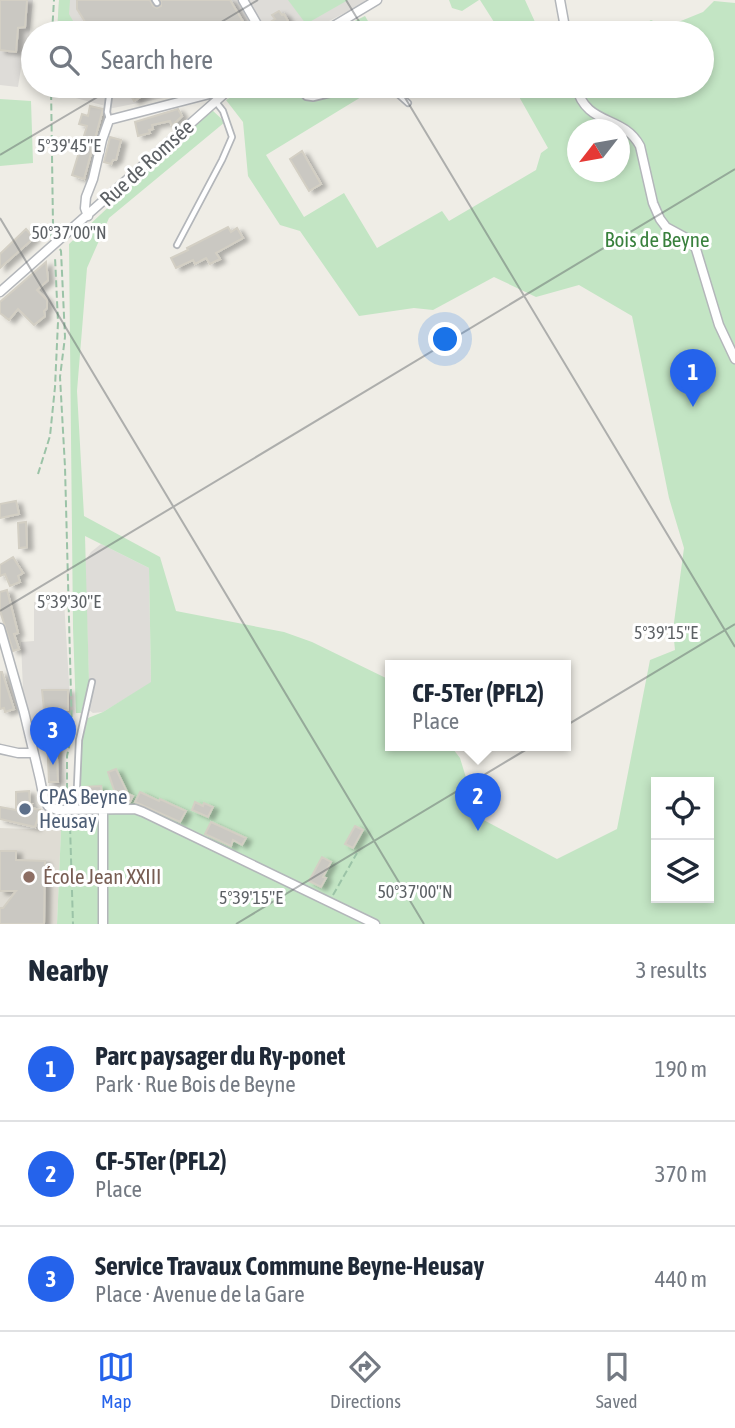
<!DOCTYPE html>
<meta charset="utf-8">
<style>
:root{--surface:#fff;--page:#f6f6f7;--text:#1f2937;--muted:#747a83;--line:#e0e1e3;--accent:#2563eb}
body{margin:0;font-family:"Asap Condensed",sans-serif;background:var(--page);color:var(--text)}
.controls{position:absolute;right:21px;bottom:21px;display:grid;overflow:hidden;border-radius:0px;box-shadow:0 4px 10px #0003}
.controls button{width:63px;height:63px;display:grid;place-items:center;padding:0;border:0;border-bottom:2px solid var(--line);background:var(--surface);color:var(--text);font:35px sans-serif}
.compass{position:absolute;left:567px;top:119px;width:63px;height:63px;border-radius:50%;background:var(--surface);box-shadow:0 4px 10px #0003;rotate:239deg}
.you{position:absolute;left:446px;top:340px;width:24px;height:24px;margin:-18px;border:5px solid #fff;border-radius:50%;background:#1a73e8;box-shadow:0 0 0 10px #1a73e833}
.badge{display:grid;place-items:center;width:46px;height:46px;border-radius:50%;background:var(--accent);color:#fff;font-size:23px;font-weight:700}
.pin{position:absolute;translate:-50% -58px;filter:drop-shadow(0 2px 4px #0008)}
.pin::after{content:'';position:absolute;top:37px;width:24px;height:21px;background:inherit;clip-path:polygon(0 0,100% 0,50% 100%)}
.popup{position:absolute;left:385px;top:660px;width:186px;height:91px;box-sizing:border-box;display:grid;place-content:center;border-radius:0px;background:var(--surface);filter:drop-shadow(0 2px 5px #0005);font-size:23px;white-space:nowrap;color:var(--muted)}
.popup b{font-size:26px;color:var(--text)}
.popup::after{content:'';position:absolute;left:50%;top:100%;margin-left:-14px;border:14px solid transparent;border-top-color:var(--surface)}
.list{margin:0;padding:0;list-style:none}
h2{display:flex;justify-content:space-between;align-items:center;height:91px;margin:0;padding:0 28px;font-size:30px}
h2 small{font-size:23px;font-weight:400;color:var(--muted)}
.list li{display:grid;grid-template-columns:46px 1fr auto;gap:21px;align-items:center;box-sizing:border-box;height:105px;padding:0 28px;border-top:2px solid var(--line)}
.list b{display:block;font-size:26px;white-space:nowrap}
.list p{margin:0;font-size:23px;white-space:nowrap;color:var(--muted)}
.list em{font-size:23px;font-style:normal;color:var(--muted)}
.icon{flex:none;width:38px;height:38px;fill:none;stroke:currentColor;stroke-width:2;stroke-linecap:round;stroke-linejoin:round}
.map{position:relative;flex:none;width:735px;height:924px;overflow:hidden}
.search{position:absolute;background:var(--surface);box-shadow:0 4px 10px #0003;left:21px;right:21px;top:21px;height:77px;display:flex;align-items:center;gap:18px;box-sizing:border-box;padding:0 24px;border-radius:38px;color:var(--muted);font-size:26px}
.sheet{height:406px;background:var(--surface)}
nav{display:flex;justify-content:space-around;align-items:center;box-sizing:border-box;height:98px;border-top:2px solid var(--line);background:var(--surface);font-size:19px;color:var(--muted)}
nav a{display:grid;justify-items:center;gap:4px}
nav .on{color:var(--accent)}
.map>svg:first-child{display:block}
</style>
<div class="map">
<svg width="735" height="924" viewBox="0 0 735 924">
<defs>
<filter id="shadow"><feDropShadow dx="5.5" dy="3" stdDeviation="2" flood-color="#0004"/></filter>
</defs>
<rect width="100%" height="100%" fill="#efede6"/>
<path fill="#dedcd8" d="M0 0H33L28 48 21 68 18 87 0 85Z
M59 0H366L356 7 306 33H57Z
M57 86H224L113 108 57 93Z
M101 544 149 568 151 683 103 712 93 713 84 706 89 681 85 561 91 552Z
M64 601 70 698 69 733 64 736 63 740 61 789 49 790 47 736 31 724 23 690 21 642 34 641V602Z"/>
<path fill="#dfdcd4" d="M0 828 61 830 57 924 0 923Z"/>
<path fill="#c3e5c4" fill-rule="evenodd" d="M59 0H70L69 14 80 33H57Z
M288 0H348L306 24Z
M449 0H479L462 11 452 8Z
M480 0H525L540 33H501Z
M714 1 735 3V924H57L61 830 59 814 75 810 79 740 88 718 103 712 151 682 149 568 85 536 89 681 81 713H76L73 628 69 244 212 110 225 122 109 218 87 268 77 391 84 516 160 557 176 611 284 632 312 642 390 680 391 745H450L460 758 478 817 557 859 617 829 650 660 675 650 673 630 684 548 669 498 632 316 579 285 536 297 494 277 433 310 414 308 359 316 300 231 280 225 248 176 243 122 226 100 250 86H289L303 99 369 89 371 91 266 155 304 217 344 193 377 248 442 211 449 221 536 170 541 153 548 148 513 86H702V33H631L651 20 666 27 703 12ZM578 130H620V172H578ZM656 782H709V898H656Z
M365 16 375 33H343L340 28Z
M0 99 31 101 33 163 0 166Z"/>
<path fill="#cac8c2" stroke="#d3cfc4" stroke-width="2" filter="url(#shadow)" d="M0 0H27L25 27 18 28 16 52 0 50Z
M77 0H150L153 6 157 8 161 6V0H230L250 33H92L77 9Z
M279 11 282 15 284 14 293 30 288 33H273L267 24 275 19 272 15Z
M125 86H159L134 101Z
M90 106 103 109 84 179 72 175 87 126 79 124 82 114 88 116Z
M178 109 182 116 172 126 170 121 152 125 153 129 149 130 150 133 138 136 135 122Z
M110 137 121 140 116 160H113L111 164 104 162Z
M302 151 321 184 309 191 290 159Z
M228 227 231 232 237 228 243 238 216 253 220 259 210 264 206 258 195 264 193 260 176 268 171 258 188 250 187 248Z
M26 229 34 238 0 268V254Z
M46 262 48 280 37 290 47 300V308L44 311 45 316 34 325 18 309 9 320 0 313V302Z
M16 501 19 514 0 518V504Z
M26 522 27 547 19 548 18 523Z
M13 557 23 573 18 576 20 582 10 586 5 574 0 576V565Z
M7 590 18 633 14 634 19 649 13 651 0 611V592Z
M0 672H2L14 709 5 712 4 708 0 709Z
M42 690H68V710H44Z
M56 735 58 782H49L47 736Z
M116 769 128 794 133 796 130 802 125 803 117 799 108 772Z
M101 786 103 801 84 803V787Z
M29 791 30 804H32L31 808 40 810 35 827 0 819V807L16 810V792Z
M140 792 159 801 160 799 186 811 180 822 135 802Z
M195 802 203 806 204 803 213 807 208 817 192 810Z
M211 822 246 838 242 845 233 840 231 846 205 834Z
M355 826 363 830 353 848 345 844Z
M0 851H16V860L45 861 44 924H0V908H3L16 891H0Z
M322 857 331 862 323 877 326 878 321 887 309 881Z"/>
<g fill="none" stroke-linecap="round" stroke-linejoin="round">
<defs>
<path id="lane" d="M155 0 157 3
M296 86 306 97 313 98 363 86
M389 86 408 103
M109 119 107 112 109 97
M177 245 222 160 232 137 223 111 216 102
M76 809 79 740 92 682"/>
<path id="street" d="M243 0 262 33
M560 0 566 33
M322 33 377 0
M576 86C586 127 623 114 640 146L653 203 660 219 666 227 690 240 696 249 719 325 735 359
M88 216 85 208 86 197 93 179 102 140 109 120 225 90
M0 292 233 86
M0 628 24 712 40 779 44 799 48 806 57 810 135 809 143 812 375 924
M0 749 18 753H33
M103 810V924"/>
</defs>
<use href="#lane" stroke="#b3b6ba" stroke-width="8"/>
<use href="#street" stroke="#b3b6ba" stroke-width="11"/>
<path stroke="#9bc3a7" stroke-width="2" stroke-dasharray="7 3.5" stroke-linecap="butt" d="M52 33 54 0
M50 236 53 225 51 86
M60 249 61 251 65 337 60 377 65 467 72 733 67 756V801
M38 474 50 436 55 387 58 322 55 257
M67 817 70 825 73 924
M333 895 357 853"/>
<use href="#lane" stroke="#fff" stroke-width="4.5"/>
<use href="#street" stroke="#fff" stroke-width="8"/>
</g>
<path fill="none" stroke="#5d6165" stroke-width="2" stroke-opacity="0.45" d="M346 0 366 33M203 33 258 0M398 86 735 647M0 155 116 86M0 218 424 924M0 611 735 169M236 924 735 624"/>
<circle fill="#5c6f8a" stroke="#fff" stroke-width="2.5" cx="25" cy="809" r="7"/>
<circle fill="#8d6e63" stroke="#fff" stroke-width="2.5" cx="29" cy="877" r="7"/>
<g text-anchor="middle" stroke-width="6" stroke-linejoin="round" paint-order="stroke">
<g font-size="21" fill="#5d6165" stroke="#fff">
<text transform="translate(147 163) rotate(-42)" y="7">Rue de Romsée</text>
</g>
<g font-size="21" fill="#39813d" stroke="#fff">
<text x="657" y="247">Bois de Beyne</text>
</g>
<g font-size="21" fill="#4e5e75" stroke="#fff" text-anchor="start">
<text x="39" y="804">CPAS Beyne<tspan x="39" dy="24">Heusay</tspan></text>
</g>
<g font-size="21" fill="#785e54" stroke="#fff" text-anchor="start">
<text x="43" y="884">École Jean XXIII</text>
</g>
</g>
<g font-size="18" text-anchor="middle" fill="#5d6165" stroke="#fff" stroke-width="6" stroke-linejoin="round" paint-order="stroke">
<text x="69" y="152">5°39'45"E</text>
<text x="69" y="239">50°37'00"N</text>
<text x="69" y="608">5°39'30"E</text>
<text x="666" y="639">5°39'15"E</text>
<text x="415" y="898">50°37'00"N</text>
<text x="251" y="904">5°39'15"E</text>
</g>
</svg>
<div class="controls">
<button><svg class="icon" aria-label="locate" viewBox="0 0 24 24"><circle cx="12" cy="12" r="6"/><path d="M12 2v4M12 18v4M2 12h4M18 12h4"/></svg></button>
<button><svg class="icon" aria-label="layers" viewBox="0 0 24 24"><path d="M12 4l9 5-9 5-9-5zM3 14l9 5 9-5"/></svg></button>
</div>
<svg class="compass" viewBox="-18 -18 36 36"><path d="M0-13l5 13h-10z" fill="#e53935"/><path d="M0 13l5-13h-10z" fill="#747a83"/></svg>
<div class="you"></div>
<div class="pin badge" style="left:693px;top:407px">1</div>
<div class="pin badge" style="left:478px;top:831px">2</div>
<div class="popup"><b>CF-5Ter (PFL2)</b>Place</div>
<div class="pin badge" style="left:53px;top:765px">3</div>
<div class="search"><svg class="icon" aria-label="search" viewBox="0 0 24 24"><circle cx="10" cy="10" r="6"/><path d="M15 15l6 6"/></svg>Search here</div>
</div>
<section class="sheet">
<h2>Nearby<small>3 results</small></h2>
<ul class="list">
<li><span class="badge">1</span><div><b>Parc paysager du Ry-ponet</b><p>Park · Rue Bois de Beyne</p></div><em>190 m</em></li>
<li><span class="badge">2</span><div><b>CF-5Ter (PFL2)</b><p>Place</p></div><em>370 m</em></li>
<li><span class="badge">3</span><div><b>Service Travaux Commune Beyne-Heusay</b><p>Place · Avenue de la Gare</p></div><em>440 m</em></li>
</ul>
</section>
<nav>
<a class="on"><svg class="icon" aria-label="map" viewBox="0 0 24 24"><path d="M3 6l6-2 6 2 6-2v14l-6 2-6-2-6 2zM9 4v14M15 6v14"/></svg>Map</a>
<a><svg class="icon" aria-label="directions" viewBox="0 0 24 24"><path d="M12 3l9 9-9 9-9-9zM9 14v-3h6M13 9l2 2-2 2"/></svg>Directions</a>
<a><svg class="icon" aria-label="saved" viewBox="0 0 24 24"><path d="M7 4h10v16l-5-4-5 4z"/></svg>Saved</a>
</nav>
